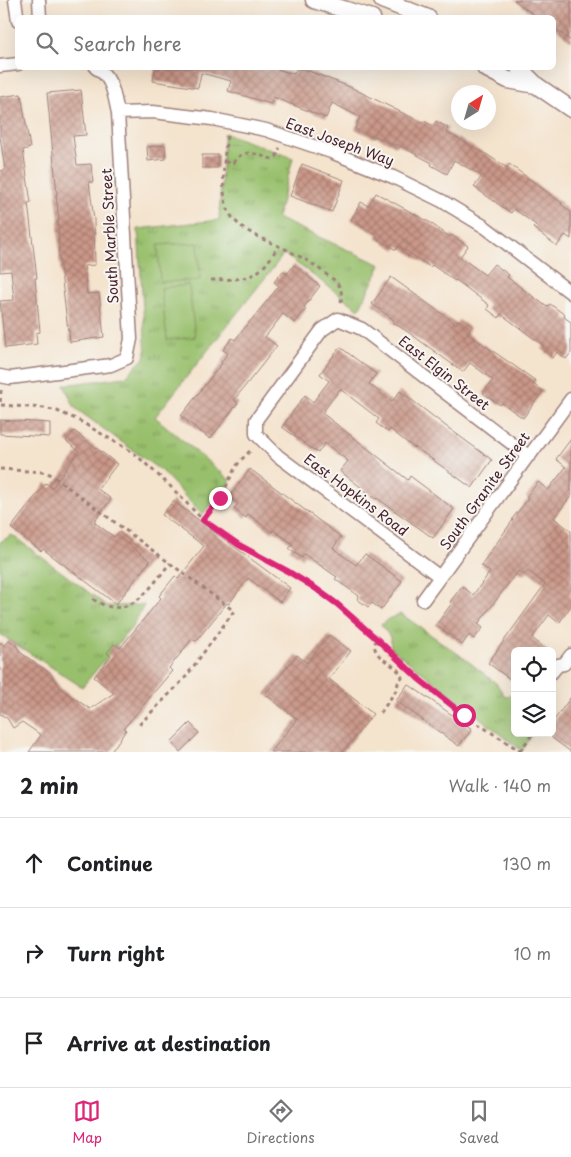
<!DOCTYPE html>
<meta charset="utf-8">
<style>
:root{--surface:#fff;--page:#f6f6f6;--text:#202124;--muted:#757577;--line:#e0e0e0;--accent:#db2777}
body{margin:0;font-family:"Playpen Sans",sans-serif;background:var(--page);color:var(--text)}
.controls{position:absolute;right:15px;bottom:15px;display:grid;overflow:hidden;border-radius:8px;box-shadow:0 5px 20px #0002}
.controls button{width:45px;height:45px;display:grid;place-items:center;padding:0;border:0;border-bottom:1px solid var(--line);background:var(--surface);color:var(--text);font:25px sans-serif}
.compass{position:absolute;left:451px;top:85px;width:45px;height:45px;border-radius:50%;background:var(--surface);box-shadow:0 5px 20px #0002;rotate:37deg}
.stop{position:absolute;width:15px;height:15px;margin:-11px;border:4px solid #db2777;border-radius:50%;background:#fff}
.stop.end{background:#db2777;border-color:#fff;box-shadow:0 1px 5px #0008}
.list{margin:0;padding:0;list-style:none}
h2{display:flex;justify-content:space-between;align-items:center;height:65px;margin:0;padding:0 20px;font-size:21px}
h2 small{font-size:16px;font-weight:400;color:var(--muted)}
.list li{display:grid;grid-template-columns:32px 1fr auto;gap:15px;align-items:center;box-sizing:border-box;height:90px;padding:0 20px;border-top:1px solid var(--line)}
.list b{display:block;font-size:19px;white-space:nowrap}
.list em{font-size:16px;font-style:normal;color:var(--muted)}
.icon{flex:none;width:28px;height:28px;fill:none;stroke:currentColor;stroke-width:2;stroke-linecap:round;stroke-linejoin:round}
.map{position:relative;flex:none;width:571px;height:752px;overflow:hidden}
.search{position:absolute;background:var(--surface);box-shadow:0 5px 20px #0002;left:15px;right:15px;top:15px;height:55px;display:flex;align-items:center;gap:12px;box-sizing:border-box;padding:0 18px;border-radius:8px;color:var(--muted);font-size:19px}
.sheet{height:335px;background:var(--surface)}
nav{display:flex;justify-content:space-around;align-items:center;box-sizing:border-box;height:70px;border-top:1px solid var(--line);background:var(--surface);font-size:14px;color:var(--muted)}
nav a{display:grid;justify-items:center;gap:2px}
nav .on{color:var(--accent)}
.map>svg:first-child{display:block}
</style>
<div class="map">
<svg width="571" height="752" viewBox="0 0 571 752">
<defs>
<pattern id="grass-tufts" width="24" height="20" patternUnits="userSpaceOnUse" patternTransform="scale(1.25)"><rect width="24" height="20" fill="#98c06c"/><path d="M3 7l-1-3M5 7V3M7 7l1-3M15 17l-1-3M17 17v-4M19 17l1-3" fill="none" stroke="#7e9b59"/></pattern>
<pattern id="building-cross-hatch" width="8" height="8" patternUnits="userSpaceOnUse" patternTransform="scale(1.25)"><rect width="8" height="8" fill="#ca9889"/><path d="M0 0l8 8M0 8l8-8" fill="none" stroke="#a67b70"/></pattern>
</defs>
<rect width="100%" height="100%" fill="#f6f6f2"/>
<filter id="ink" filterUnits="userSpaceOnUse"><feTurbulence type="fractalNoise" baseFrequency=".02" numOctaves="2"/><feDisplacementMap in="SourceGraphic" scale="10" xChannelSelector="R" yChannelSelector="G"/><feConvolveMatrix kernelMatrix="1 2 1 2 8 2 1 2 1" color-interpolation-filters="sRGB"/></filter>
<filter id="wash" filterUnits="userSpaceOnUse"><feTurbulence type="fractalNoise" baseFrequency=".0096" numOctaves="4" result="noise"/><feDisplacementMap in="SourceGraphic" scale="20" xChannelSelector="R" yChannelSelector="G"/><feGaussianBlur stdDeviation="1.12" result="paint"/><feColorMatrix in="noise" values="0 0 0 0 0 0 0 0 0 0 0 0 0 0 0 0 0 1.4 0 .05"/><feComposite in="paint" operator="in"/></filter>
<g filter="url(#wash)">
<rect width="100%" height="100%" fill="#f4e3cd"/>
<path fill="url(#grass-tufts)" stroke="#71704c" d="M224 133 293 158 277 218 381 265 359 309 284 254 155 417 231 481 202 515 164 473 75 408 64 385 125 377 146 356 138 229 219 220Z
M12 535 107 606 144 605 133 626 82 687 0 634V542Z
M401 614 464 658 496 683 505 696 515 694V733H533L522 751 391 648 390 637 381 625 388 619Z"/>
<path fill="#98c06c" stroke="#71704c" d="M198 243 200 280 160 282 158 245Z
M189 285 195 337 167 340 161 288Z"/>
<g id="blocks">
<path fill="url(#building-cross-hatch)" d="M514 0H571V41L554 28V18H538Z
M155 68H273L294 74 297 68H301L350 87 423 123 424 121 433 126 436 121 448 128 446 132 486 154 507 168 509 164 562 203 561 204 571 212V239L565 235 557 246 533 228 536 225 514 209 511 213 474 187 482 176 454 160 447 174 431 165 432 163 397 144 396 146 375 136 374 138 355 129 360 117 332 103 326 118 273 97 271 104 228 91 231 81 201 73 198 88 153 81Z
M81 90 86 135 73 136 77 165 91 164 93 182H89L94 220 95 265 84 266 87 294 99 293 104 337 70 342 69 330H68L59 257 58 221H59L56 195 57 194 47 93Z
M21 94 30 148 23 150 31 203H28L37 278H35L40 332 36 333 37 344 5 348 0 301 14 300 11 271 0 272V171L5 170 0 137V97Z
M165 145 166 159 148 161 147 147Z
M202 155H218V168H202Z
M302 164 344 180 332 212 290 196Z
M376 193 429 222 450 237 451 235 468 246 460 257 485 275 494 264 509 275 507 277 547 307 550 304 565 315 564 317 571 322V353L566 359 557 352 553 358 542 349 544 346 501 314 499 318 487 309 489 305 456 280 455 281 432 265 430 267 399 246 396 250 376 238 378 235 351 220 361 202 368 206Z
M294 265 320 286 304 307 306 309 295 323 283 314 265 337 277 346 234 400 238 403 210 439 181 416 222 363 221 362 228 353 223 350 232 338 235 340 279 286 274 282 283 271 287 274Z
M391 277 456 324 459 320 470 328 467 333 536 381 533 384 543 391 523 418 502 403 500 405 483 393 493 380 470 363 463 372 408 332 392 322 394 320 372 304Z
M340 347 376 374 369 384 392 402 400 391 447 427 492 460 472 488 415 447 414 448 390 429 388 432 376 423 379 419 340 389 322 413 408 480 410 476 454 509 433 538 377 498 376 499 340 471 348 461 325 443 318 453 282 427 305 395 313 402 329 381 320 374Z
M0 420 50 423V437L0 434Z
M74 431 117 464 98 489 111 499 94 522 114 537 119 532 130 541 128 544 150 561 116 604 43 549 41 551 11 528 46 483 52 488 79 451 66 441Z
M571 439V496L554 518 571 531V606L559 623 549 615 532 638 548 651H515V683L488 663 545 584 528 571 524 575 518 571 478 624 483 628 474 639 469 635 462 645 436 625 452 603 450 602 462 586 473 595 490 572 481 565 513 520 512 519 528 499 526 497 538 482 548 490 566 467 556 459Z
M250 469 341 537 333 548 356 565 365 554 402 581 381 610 372 603 368 607 357 599 359 596 335 579 337 577 304 554 302 558 289 549 293 544 273 530 272 532 248 514 246 518 234 509 238 504 229 497Z
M173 501 290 588 280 602 248 578 229 604 227 603 196 641 192 639 169 668 172 671 124 728 126 730 111 752H29L41 735 22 722 13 728 7 718 0 714V642L5 646 9 640 15 644 21 653 50 673 61 689 90 709 114 693 94 677 111 656 107 653 114 644 120 648 161 598 159 596 175 576 178 579 204 546 162 515Z
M329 635 351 651 329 679 373 714 343 752H271L297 719 265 694 297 655 307 663Z
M408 684 472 729 459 746 396 701Z
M571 697V752L552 738V723Z
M190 723 199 733 180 752 171 742Z"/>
</g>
</g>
<g filter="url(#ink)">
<use href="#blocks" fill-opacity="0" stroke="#9f817c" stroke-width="1"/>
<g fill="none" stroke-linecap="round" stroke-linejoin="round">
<defs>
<path id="minor" d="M15 0 18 21
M39 0 40 18
M0 66 18 64
M96 68C113 77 114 96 118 113L153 112 212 119 266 130 331 152 393 177 442 201 485 227 571 293
M0 376 10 378 111 365 127 358 131 339 118 113
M440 577 278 456 256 434V420L322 330 338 319 362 329 528 456
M423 600 528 456 530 455 571 399
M552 672 558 665 564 664 571 655"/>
<path id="tertiary" d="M314 0 372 18
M382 0 428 18
M485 68 508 80 536 85
M519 68 536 85 571 109"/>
</defs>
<use href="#minor" stroke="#9f817c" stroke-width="15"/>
<use href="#tertiary" stroke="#9f817c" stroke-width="19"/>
<path stroke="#9f817c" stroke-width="3" stroke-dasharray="4 4" stroke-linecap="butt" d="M227 136C224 156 220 194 229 212 239 233 273 242 293 253 303 258 313 264 322 271 328 276 336 280 339 286 343 293 341 299 341 305
M225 162 233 163C249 139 269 167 277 156 277 155 279 149 280 148
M211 280C248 279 259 280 278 246
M1 390 0 405 44 408 57 411 78 420 134 453 170 486 203 520 216 530 239 545 289 572 337 604 377 640 420 680 445 700 464 715 522 752
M0 469 42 472 50 474 234 611 185 678 137 727
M203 520 223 493 235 468 240 461 252 449
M93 599C129 624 150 588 170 563
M377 640 374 644C376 663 398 662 402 678L398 683 397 689 379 715
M520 751 533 733"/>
<use href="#minor" stroke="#fff" stroke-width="12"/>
<use href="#tertiary" stroke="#fff" stroke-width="16"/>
</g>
</g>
<g fill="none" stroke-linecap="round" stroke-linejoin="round" filter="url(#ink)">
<path stroke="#db2777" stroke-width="6" d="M220 498 203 520 239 545 289 572 315 588 337 604 378 640 420 680 464 715"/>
</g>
<g text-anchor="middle" stroke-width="4" stroke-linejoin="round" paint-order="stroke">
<g font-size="14" fill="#4a1f2b" stroke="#f6f6f2">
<text transform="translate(340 142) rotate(20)" y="5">East Joseph Way</text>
<text transform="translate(110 236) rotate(-93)" y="5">South Marble Street</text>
<text transform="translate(444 373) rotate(38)" y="5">East Elgin Street</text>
<text transform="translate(485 491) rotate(-54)" y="5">South Granite Street</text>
<text transform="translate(356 495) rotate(37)" y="5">East Hopkins Road</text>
</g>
</g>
</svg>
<div class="controls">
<button><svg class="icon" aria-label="locate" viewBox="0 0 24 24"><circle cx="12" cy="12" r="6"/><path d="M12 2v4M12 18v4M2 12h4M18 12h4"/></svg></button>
<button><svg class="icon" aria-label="layers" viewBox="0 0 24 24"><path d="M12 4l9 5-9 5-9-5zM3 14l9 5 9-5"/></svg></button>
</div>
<svg class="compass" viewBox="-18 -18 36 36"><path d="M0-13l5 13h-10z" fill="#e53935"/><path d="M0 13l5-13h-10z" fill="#757577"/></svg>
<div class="stop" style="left:464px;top:715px"></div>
<div class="stop end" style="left:220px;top:498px"></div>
<div class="search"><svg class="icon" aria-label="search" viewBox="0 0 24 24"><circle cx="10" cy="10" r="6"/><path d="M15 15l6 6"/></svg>Search here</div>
</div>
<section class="sheet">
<h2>2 min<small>Walk · 140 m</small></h2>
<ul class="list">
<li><svg class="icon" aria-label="ahead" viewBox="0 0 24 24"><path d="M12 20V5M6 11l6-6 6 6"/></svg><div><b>Continue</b></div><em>130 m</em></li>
<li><svg class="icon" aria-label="right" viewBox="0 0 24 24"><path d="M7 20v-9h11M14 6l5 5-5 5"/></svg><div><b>Turn right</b></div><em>10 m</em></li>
<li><svg class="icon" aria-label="arrive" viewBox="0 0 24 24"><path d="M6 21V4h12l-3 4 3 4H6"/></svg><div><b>Arrive at destination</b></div></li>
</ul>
</section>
<nav>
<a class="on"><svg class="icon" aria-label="map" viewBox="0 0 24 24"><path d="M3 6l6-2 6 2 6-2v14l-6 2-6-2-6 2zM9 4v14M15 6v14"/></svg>Map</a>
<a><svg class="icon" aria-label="directions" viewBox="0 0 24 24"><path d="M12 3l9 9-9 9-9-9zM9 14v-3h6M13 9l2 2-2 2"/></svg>Directions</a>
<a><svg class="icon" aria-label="saved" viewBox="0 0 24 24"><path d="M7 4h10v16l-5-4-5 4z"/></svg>Saved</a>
</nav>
